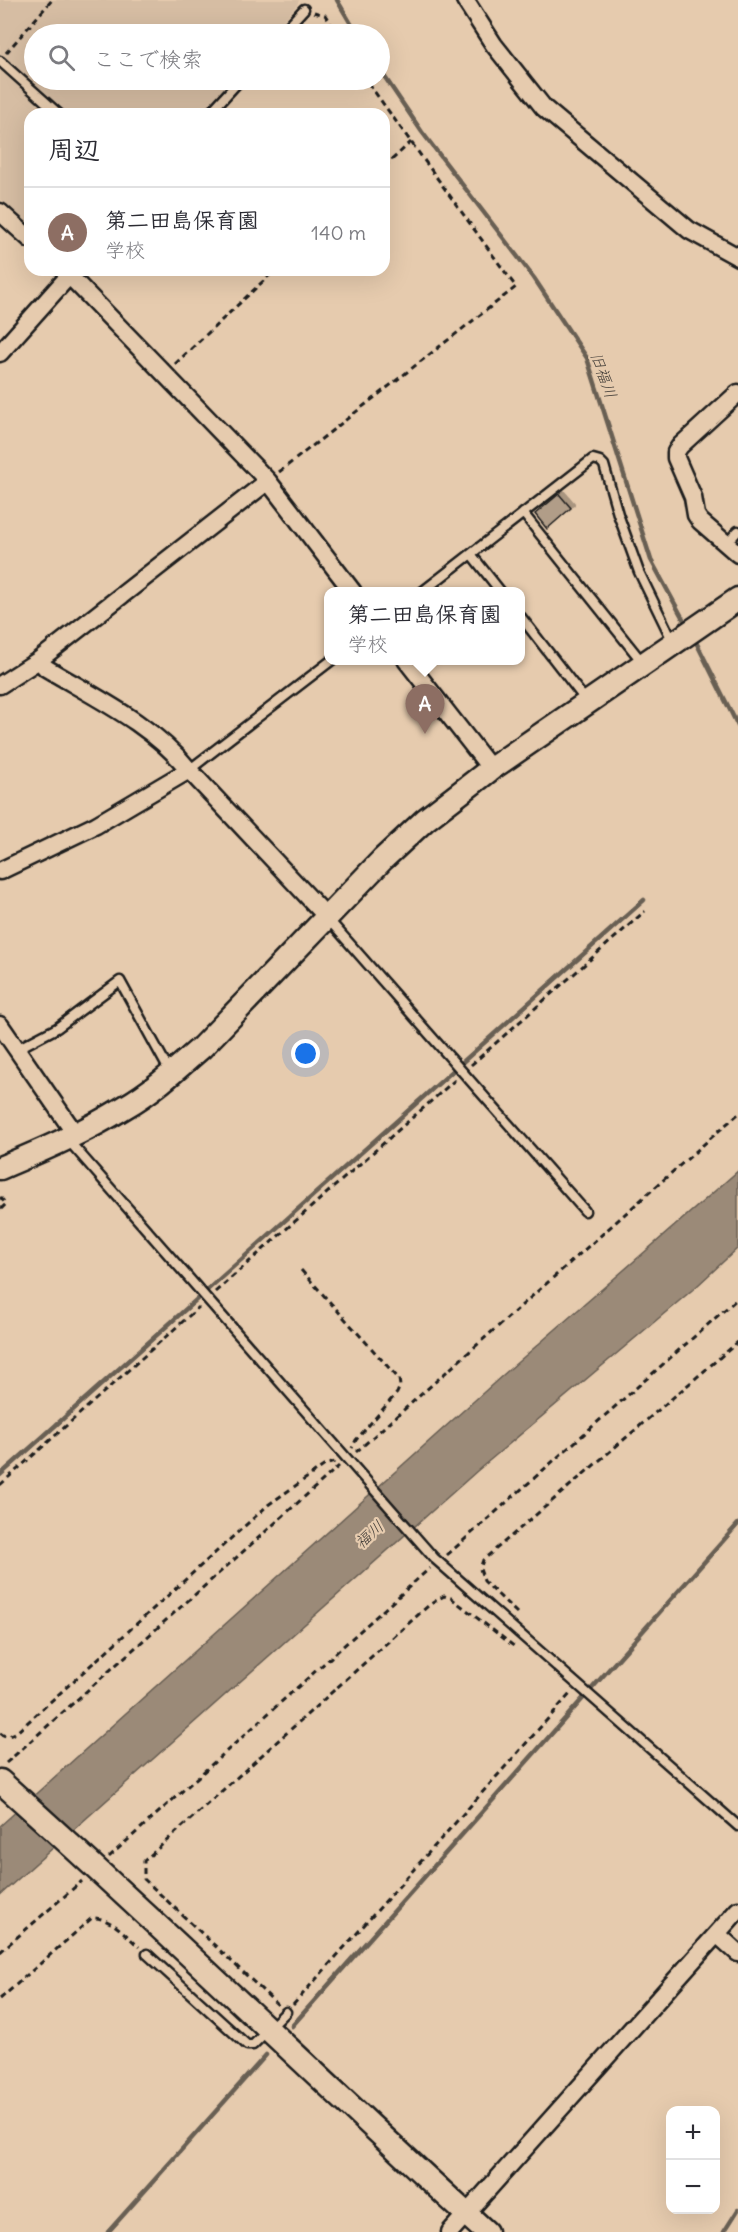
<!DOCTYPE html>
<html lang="ja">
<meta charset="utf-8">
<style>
:root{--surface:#fff;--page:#f7f7f7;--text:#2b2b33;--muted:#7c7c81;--line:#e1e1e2;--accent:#c8321e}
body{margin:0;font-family:Delius,"Klee One",sans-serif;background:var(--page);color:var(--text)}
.controls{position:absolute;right:18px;bottom:18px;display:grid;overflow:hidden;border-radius:12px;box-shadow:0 6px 24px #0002}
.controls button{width:54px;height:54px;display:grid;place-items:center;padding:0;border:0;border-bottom:2px solid var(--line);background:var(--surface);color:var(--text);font:30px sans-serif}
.you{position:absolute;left:306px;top:1054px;width:21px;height:21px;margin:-15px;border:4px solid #fff;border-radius:50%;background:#1a73e8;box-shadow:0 0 0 9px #1a73e833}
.badge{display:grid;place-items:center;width:39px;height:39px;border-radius:50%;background:var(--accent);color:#fff;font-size:20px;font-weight:700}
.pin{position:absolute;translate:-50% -50px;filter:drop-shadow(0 2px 3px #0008)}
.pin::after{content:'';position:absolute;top:32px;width:21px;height:18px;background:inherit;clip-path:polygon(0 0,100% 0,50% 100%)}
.popup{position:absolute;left:324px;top:587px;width:201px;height:78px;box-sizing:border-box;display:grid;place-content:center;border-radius:12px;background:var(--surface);filter:drop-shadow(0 2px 4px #0005);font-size:20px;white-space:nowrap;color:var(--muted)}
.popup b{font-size:22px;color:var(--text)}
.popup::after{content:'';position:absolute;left:50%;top:100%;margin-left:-12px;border:12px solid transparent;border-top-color:var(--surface)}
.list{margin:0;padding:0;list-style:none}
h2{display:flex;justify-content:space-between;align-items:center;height:78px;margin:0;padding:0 24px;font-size:26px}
h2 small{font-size:20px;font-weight:400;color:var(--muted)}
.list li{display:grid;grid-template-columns:39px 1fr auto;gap:18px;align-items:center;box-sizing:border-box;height:90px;padding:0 24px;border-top:2px solid var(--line)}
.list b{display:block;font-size:22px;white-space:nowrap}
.list p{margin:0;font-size:20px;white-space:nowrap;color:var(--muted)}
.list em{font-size:20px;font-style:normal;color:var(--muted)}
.icon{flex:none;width:33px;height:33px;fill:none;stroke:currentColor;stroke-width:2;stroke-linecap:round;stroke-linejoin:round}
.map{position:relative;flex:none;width:738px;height:2232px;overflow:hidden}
.search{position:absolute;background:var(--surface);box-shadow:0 6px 24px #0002;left:24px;top:24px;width:366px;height:66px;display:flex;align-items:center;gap:15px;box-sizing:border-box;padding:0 21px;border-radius:33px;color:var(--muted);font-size:22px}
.panel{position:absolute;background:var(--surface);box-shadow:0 6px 24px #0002;left:24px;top:108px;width:366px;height:168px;border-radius:18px}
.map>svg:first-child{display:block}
</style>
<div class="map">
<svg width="738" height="2232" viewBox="0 0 738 2232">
<defs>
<filter id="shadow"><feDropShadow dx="4" dy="-4" stdDeviation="0" flood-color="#0004"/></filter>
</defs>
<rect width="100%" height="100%" fill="#e6cbae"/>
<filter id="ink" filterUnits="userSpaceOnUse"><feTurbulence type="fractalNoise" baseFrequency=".0167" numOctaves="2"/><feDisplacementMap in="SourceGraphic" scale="12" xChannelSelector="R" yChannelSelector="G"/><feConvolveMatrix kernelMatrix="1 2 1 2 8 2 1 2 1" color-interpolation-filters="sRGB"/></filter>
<g filter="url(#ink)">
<path fill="#d6bda3" d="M0 0H299L297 5 271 34H34V80H232L202 114H30V226L0 200Z"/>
<path fill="#9b8a78" stroke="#685e53" stroke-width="1.5" d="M738 1171V1248L697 1286 477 1471 0 1895V1826L503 1375Z"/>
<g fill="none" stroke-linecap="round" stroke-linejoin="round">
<path stroke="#685e53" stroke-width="4.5" d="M337 0 357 34
M380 70 422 132 534 278 587 358 651 560 687 626
M694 638 738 726
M0 1475 644 900
M292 2026 738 1524
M108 2232 266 2055
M724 2232 738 2210"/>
</g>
<path fill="#b19d88" stroke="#1c1c1c" stroke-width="1.5" filter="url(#shadow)" d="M559 494 571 508 547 529 535 514Z"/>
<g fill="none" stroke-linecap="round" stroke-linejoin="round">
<defs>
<path id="lane" d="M281 34 304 9
M0 61 59 114
M209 114 240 80
M523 513 643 663
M726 544 738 531
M471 554 501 592
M422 592 593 459 600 461 604 465 618 514 639 572 673 642
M521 617 587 702
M189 770 332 660
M328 919 585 1211
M17 1049 57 1028 120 981 170 1072
M68 1140 434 1558 738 1826
M147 1954 247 2045H253L286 2012"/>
<path id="street" d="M465 0 494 45 544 108 689 230 738 257
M0 212 30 239
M64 270 268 481 353 592
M0 353 74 270
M738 393 680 446 676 452V458L693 497 696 515 700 521 738 554
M39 660 46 668C96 698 152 724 189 770L328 918
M406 660 491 769
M0 685 39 660 268 481
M0 871 96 825 189 770
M0 1025 76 1135
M717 1934 738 1953
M450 2232 738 1910"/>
<path id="secondary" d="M0 1168C43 1150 85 1132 125 1107 153 1091 178 1068 202 1047L383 859 425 820 491 769 738 599
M0 1781C165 1929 323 2083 486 2232"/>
</defs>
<use href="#lane" stroke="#1c1c1c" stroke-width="13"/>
<use href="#street" stroke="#1c1c1c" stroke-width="21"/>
<use href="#secondary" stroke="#1c1c1c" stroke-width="27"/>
<path stroke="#1c1c1c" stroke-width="3" stroke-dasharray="6 4.5" stroke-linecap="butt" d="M314 12 325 15 337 34
M6 53 52 0
M384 167 411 142
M175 364 275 270
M279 472 516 287 366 80
M471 1065 645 911
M0 1197 6 1204 0 1210
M301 1270 399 1379 400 1386 397 1393 356 1440 352 1448
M215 1292 455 1080
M356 1452 738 1114
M0 1485 199 1307
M447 1555 738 1298
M517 1613 484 1581 480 1569 483 1560 738 1342
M0 1733C7 1739 12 1735 18 1731L268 1505 325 1465 335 1462
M6 1763 339 1466
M109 1857 430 1568
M0 1952 82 1881
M0 1999 92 1918C111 1917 127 1936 139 1947
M278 2005 144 1879V1861L429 1605 444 1596 451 1598 515 1647
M293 2005 570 1694"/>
<use href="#lane" stroke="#e6cbae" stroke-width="8"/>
<use href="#street" stroke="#e6cbae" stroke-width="16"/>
<use href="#secondary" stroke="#e6cbae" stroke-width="22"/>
</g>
</g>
<g text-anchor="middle" stroke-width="4.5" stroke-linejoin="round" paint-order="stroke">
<g font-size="16" font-style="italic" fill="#423d38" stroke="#e6cbae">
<text transform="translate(604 375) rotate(70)" y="6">旧福川</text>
<text transform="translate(369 1534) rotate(-42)" y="6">福川</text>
</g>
</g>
</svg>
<div class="controls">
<button>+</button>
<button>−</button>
</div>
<div class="you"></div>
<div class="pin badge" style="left:425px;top:734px;background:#8d6e63">A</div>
<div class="popup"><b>第二田島保育園</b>学校</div>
<div class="search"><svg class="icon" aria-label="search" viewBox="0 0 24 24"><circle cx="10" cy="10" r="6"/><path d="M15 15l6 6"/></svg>ここで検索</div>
<section class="panel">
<h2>周辺<small></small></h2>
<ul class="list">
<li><span class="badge" style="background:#8d6e63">A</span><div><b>第二田島保育園</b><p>学校</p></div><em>140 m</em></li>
</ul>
</section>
</div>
